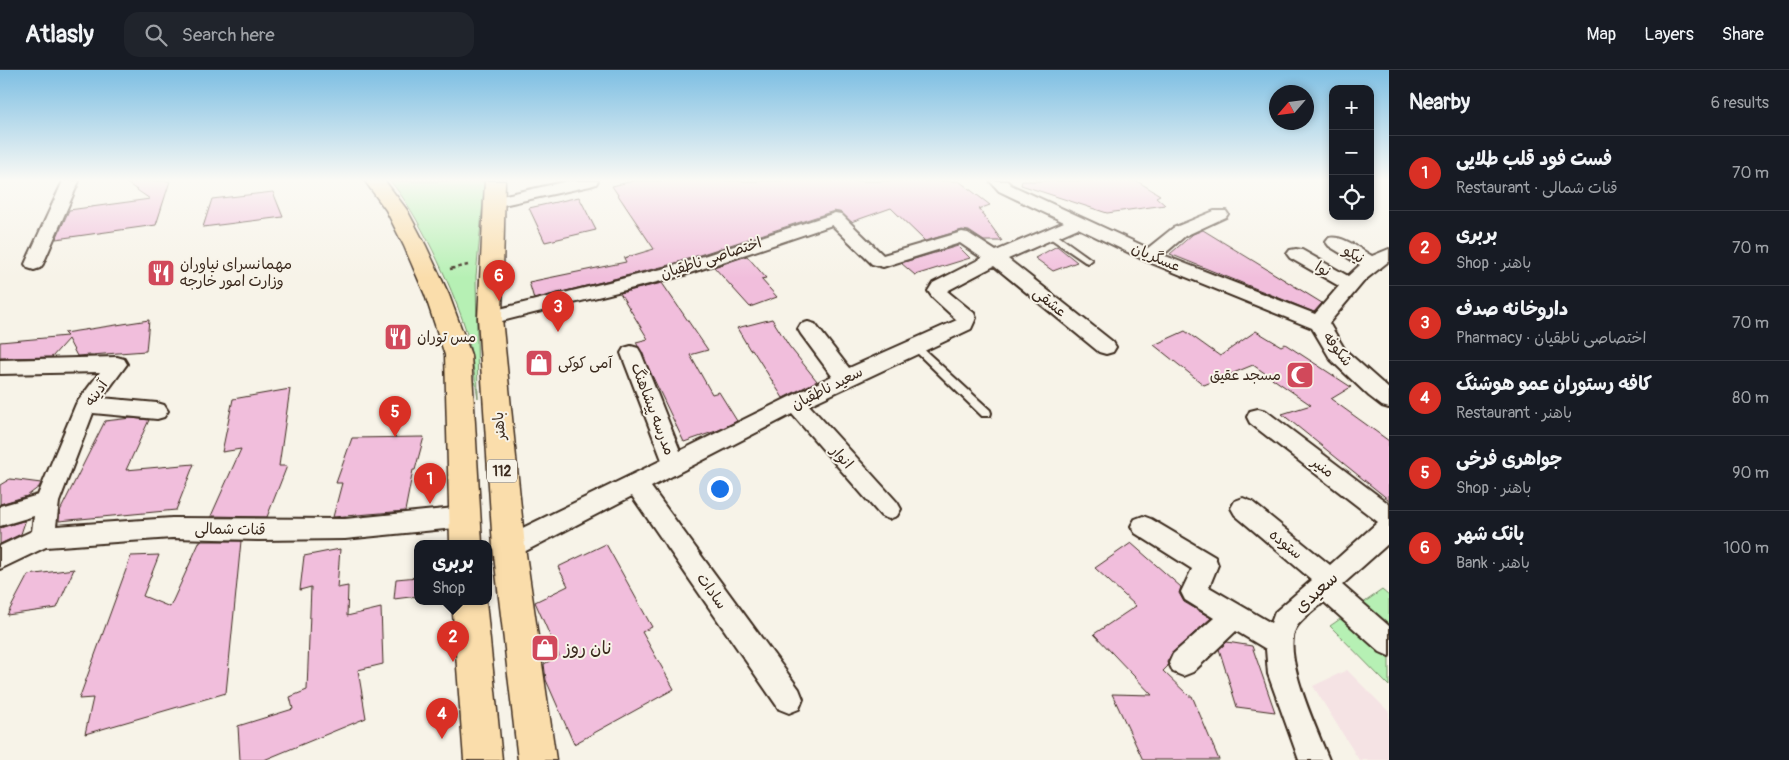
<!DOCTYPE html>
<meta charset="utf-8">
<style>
:root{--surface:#171b24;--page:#20242c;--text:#f1f3f6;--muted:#9ea1a6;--line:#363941;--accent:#d93025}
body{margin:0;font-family:Pangolin,"Playpen Sans Arabic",sans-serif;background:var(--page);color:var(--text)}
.controls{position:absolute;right:15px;top:15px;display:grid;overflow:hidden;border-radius:10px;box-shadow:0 2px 8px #0003}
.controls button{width:45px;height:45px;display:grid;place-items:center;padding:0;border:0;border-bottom:1px solid var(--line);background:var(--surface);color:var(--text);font:25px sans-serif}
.compass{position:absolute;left:1269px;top:15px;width:45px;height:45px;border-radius:50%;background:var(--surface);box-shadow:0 2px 8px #0003;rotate:242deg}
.you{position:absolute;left:719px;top:418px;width:18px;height:18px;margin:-12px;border:4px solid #fff;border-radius:50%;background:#1a73e8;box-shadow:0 0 0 8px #1a73e833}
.badge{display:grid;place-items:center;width:32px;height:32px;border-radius:50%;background:var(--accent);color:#fff;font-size:16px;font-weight:700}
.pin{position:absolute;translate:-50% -41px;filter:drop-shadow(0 1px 2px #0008)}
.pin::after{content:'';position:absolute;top:26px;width:18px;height:15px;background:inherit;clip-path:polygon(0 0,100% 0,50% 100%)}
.popup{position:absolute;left:414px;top:470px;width:78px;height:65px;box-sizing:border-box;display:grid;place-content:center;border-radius:10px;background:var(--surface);filter:drop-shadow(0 1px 4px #0005);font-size:16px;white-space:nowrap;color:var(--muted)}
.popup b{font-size:19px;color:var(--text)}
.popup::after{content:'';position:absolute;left:50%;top:100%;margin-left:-10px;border:10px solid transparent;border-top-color:var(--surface)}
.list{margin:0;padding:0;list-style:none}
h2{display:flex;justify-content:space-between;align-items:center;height:65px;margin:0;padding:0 20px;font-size:21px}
h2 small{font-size:16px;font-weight:400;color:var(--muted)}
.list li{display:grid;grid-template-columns:32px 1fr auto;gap:15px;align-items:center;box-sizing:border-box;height:75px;padding:0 20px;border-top:1px solid var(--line)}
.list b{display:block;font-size:19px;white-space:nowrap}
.list p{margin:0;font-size:16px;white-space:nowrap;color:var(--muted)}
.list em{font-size:16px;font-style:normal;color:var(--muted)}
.icon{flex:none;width:28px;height:28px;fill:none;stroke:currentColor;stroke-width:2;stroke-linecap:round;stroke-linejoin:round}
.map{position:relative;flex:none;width:1389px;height:690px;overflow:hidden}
header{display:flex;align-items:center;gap:30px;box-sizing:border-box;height:70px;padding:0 25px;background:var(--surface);border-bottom:1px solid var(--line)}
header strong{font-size:24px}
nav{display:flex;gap:28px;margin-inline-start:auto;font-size:18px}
.search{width:350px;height:45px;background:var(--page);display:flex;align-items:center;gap:12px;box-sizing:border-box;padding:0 18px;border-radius:15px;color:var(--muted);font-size:19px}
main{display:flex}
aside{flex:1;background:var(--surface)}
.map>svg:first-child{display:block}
</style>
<header>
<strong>Atlasly</strong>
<div class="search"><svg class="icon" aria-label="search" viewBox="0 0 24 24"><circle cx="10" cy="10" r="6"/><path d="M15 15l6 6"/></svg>Search here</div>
<nav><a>Map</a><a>Layers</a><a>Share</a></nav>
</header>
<main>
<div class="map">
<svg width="1389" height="690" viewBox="0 0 1389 690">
<rect width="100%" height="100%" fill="#f7f3e8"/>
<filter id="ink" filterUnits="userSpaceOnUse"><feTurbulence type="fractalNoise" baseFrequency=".02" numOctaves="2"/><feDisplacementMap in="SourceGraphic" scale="10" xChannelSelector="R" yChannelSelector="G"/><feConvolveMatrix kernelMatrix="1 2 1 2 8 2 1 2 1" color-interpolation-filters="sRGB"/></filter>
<g filter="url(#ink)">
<path fill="#f5e3e4" d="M1347 600 1389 642V690H1359L1313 616Z"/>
<path fill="#b6f0b4" stroke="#788d69" d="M390 111H485L476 206 478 328C474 305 472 279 465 257 452 217 417 141 390 111Z
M1382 520 1389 526V616L1330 556Z"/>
<path fill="#f1bedc" stroke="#3b2a1e" d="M124 111H170L156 155 56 169 69 140 150 129Z
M633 111H959L990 135 979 139 1002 171H984L969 161 962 160 925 171 891 138 851 152 842 143 834 141 669 195 534 229 529 212 626 192 624 188 654 179 612 116Z
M1022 111H1137L1160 125 1156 127 1165 135 1107 143 1021 115Z
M273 122 283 147 203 157 212 129Z
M579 127 596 160 545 172 529 138Z
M1203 160 1322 233 1314 242 1170 184 1193 164Z
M958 176 970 188 915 205 901 193Z
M1057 176 1077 192 1053 201 1035 188Z
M747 186 766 208 761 209 777 227 750 237 714 197Z
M662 213 708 280 690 285 712 324 719 322 737 351 719 360 684 372 636 272 648 269 620 223Z
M772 249 789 276 817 311 783 328 752 279 750 280 737 258Z
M149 250 146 281 77 286 68 269 52 287 0 288V272L67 266 64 263Z
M1185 261 1220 286 1256 261 1281 276 1285 274 1351 317 1331 329 1389 371V430L1282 344 1311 335 1253 295 1204 315 1154 275Z
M290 319 279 396H287L267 447 211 446 241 379 222 382 233 329Z
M131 348 149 350 126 400 194 394 176 440 59 451 60 441 105 351Z
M424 367 415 400H413L405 441 333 447 342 413H336L352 368Z
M10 409 41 413 39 417 27 426 0 434V415Z
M23 451 25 452 21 464 0 474V458Z
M200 471H241L226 623 85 664 93 628 79 629 131 486 159 485 143 526 170 537Z
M1131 473 1181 517 1179 523 1184 532 1211 548 1172 583 1167 592 1168 596 1163 601 1189 626H1192L1219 690H1143L1112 624 1152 625 1094 564 1136 536 1095 498Z
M606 474 652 557 642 562 674 619 574 674 546 610 544 594 559 586 535 532 568 516 558 497Z
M340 479 337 518 348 516 347 546 381 538 383 594 358 600 366 648 264 690H240L238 656 293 639 290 627 307 620 311 517 300 520 304 486Z
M74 499 57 538 7 545 28 505Z
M418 507V526L394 529 396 509Z
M1227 572 1252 576 1275 642 1237 637 1219 579Z"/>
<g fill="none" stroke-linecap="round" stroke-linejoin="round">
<defs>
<path id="lane" d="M1047 162H1053L1092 190 1088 193 1085 192 1047 166Z
M915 273 918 274 990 340 991 343 990 346H982L912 278 910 276Z"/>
<path id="street" d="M63 111H79L43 194 40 198 34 200 28 198 25 194Z
M568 111H598L596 114 590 116 494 137 488 135 486 132 488 129Z
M990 111H1007L1011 115 1148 178 1173 158 1214 141H1226L1228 144 1226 147 1185 166 1163 185 1315 244 1339 216 1290 188 1287 184 1290 180 1296 179 1302 180 1348 206 1360 195 1329 176 1326 172 1329 168C1343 165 1359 179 1372 186L1389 179V191L1365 210 1329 253 1345 280 1389 319V338L1382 336 1369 326 1331 290 1312 258 1144 190 1078 158 1008 189 1113 272 1116 277 1113 282 1106 284 1099 282 994 196 947 221 974 243 976 248 971 259 809 335 897 432 901 439 897 446 889 449 881 446 792 344 651 417 799 619 803 629 799 639 789 643 779 639 632 426 518 485 509 488 500 485 497 477 500 469 662 390 621 283 624 278 631 276 638 278 641 283 680 381 832 306 801 264 798 259 801 254 808 252 815 254 849 298 957 250 933 228 928 221 933 213 982 188 960 173 889 195 883 197 872 194 832 155 681 206 490 254 483 253 481 248 483 243 670 197 835 143 841 144 883 185 962 162 968 163 996 181 1064 152 999 121Z
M117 287 124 289 127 294 102 328 157 333 164 335 168 341 164 347 157 349 93 343 59 432 56 456 172 448 345 449 465 437 473 440 477 447 473 454 465 457 345 469 258 470 172 468 46 477 0 499V476L32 461 34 446 0 456V436L38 425 76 334 100 302 0 304V290Z
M1258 339 1266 341 1389 434V473L1342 515 1389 556V586L1380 582 1324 532C1317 538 1300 550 1296 558 1281 585 1318 661 1329 690H1299L1268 604 1266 579 1236 561 1193 602 1183 606 1173 602 1169 593 1173 584 1214 548 1185 530 1181 522 1192 499 1135 463 1131 456 1135 449 1143 446 1151 449 1215 487 1218 495 1209 517 1271 553 1275 542 1312 510 1235 445 1231 438 1235 431 1243 428 1251 431 1330 495 1378 452 1250 353 1247 347 1250 341Z"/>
<path id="primary" d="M365 111H385L407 140 426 176 449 225 471 285 482 473H450L445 285 425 225 404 176 386 140Z
M485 111H505L502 248 525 477 556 690H518L493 477 478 248Z
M452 531H486L502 690H464Z"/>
</defs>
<use href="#lane" stroke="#3b2a1e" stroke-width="4"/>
<use href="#street" stroke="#3b2a1e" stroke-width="4"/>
<use href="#primary" stroke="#3b2a1e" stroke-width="3"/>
<path stroke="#3b2a1e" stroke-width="2.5" stroke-dasharray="4.5 3" stroke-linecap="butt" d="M450 199 468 195"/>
<use href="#lane" fill="#f7f3e8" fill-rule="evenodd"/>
<use href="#street" fill="#f7f3e8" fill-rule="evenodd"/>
<use href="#primary" fill="#faddab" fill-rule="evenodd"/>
</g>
</g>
<linearGradient id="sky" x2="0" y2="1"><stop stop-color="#7ebfe3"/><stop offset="0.53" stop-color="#fbfaf5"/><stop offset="1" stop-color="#fbfaf5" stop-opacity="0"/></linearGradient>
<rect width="1389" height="208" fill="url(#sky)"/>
<defs>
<symbol id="restaurant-square" viewBox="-11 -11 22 22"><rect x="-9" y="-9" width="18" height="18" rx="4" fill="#d1495b" stroke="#f7f3e8"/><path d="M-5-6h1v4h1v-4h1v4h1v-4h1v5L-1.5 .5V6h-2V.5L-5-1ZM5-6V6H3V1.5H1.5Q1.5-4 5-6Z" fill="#fff"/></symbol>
<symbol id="shop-square" viewBox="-11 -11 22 22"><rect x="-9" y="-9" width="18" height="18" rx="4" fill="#d1495b" stroke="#f7f3e8"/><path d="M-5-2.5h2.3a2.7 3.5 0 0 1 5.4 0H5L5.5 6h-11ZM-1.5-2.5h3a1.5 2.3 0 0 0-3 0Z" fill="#fff"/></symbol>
<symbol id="mosque-square" viewBox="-11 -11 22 22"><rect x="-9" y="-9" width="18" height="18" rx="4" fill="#d1495b" stroke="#f7f3e8"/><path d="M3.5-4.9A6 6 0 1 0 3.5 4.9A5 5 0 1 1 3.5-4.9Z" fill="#fff"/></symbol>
</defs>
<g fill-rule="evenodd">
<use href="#restaurant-square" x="145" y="187" width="32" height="32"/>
<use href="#restaurant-square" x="382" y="251" width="32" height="32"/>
<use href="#shop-square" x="523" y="277" width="32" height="32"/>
<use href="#mosque-square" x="1284" y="289" width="32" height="32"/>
<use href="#shop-square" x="529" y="562" width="32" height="32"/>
</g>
<g text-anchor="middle" stroke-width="4" stroke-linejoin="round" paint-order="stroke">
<rect fill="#f7f3e8" stroke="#73665b" stroke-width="1" x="487" y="389.5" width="30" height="23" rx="4"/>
<g font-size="14" font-weight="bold" fill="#3b2a1e">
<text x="502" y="406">112</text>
</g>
<g font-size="15" fill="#3b2a1e" stroke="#f7f3e8">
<text transform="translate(1354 184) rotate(30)" y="5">نیکو</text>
<text transform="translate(1156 187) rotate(23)" y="5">عسگریان</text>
<text transform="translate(711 188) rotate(-18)" y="5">اختصاصی ناطقیان</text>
<text transform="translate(1323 199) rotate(30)" y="5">نوا</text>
<text transform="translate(1050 232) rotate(39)" y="5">عشقی</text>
<text transform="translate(1338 279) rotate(53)" y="5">شکوفه</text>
<text transform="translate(827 318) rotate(-27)" y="5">سعید ناطقیان</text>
<text transform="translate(96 323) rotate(-55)" y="5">آدینه</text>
<text transform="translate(653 339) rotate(69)" y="5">مدرسه پیشاهنگ</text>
<text transform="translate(499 356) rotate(-95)" y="5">باهنر</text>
<text transform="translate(842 387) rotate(48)" y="5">انوار</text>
<text transform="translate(1323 397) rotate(37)" y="5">منیر</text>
<text transform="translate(230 459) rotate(1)" y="5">قنات شمالى</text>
<text transform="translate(1286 474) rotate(39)" y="5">ستوده</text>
<text transform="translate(712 521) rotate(54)" y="5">سادات</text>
</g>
<g font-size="15" fill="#3b2a1e" stroke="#f7f3e8" text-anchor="start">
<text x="180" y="199">مهمانسرای نیاوران<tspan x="180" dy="17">وزارت امور خارجه</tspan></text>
<text x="417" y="272">مس توران</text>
<text x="558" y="298">آمی کوکی</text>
<text x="1281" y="310" text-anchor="end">مسجد عقیق</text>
</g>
<g font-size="18" fill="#3b2a1e" stroke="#f7f3e8">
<text transform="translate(1316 522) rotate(-42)" y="6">سعیدی</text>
</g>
<g font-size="18" fill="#3b2a1e" stroke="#f7f3e8" text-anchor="start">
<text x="564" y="584">نان روز</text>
</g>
</g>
</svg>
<div class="controls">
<button>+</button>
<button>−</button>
<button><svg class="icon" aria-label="locate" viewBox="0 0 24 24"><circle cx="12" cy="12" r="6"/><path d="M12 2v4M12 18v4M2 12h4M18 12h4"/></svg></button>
</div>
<svg class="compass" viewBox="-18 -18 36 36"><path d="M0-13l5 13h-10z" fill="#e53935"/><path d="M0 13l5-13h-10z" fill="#9ea1a6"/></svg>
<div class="you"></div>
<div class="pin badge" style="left:430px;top:434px">1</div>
<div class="pin badge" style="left:453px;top:592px">2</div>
<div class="popup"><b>بربری</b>Shop</div>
<div class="pin badge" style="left:558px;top:262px">3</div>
<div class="pin badge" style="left:442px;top:669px">4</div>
<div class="pin badge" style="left:395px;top:367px">5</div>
<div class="pin badge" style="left:499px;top:231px">6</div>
</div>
<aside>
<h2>Nearby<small>6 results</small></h2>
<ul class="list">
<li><span class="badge">1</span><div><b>فست فود قلب طلایی</b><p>Restaurant · قنات شمالى</p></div><em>70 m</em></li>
<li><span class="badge">2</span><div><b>بربری</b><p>Shop · باهنر</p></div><em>70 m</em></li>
<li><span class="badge">3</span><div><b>داروخانه صدف</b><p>Pharmacy · اختصاصی ناطقیان</p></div><em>70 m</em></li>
<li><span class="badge">4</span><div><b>کافه رستوران عمو هوشنگ</b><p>Restaurant · باهنر</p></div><em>80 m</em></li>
<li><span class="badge">5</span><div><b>جواهری فرخی</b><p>Shop · باهنر</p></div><em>90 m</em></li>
<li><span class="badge">6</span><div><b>بانک شهر</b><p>Bank · باهنر</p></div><em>100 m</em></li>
</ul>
</aside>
</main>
